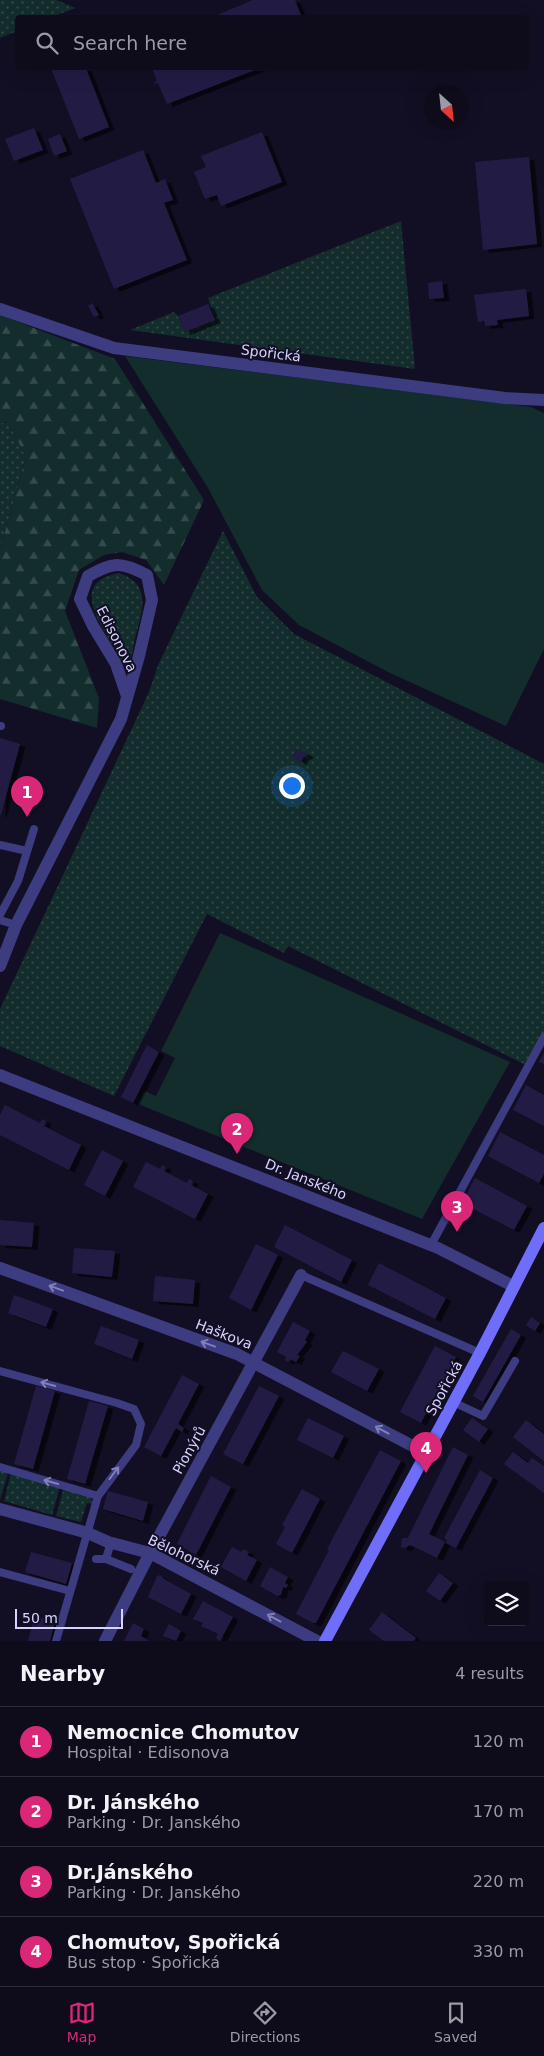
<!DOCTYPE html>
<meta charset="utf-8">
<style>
:root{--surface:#0e0b1b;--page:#1c1928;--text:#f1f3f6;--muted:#9b9ba3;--line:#2e2b3a;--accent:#db2777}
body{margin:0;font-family:"DejaVu Sans",sans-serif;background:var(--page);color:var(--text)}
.controls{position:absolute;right:15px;bottom:15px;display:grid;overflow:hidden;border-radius:5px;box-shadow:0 5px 20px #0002}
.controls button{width:45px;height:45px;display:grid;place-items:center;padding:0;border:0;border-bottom:1px solid var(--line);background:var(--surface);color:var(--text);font:25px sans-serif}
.compass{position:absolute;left:424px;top:85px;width:45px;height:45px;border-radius:50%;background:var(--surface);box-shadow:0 5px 20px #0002;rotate:153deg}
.scale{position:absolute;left:15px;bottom:12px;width:108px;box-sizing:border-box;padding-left:5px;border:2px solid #d7d3fd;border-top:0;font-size:14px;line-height:18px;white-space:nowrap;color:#d7d3fd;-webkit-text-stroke:4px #120f24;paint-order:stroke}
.you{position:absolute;left:291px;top:785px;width:18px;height:18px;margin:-12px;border:4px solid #fff;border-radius:50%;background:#1a73e8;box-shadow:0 0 0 8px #1a73e833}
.badge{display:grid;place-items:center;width:32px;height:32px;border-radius:50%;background:var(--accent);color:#fff;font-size:16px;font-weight:700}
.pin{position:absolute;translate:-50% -41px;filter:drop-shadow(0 1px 2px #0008)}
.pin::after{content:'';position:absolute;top:26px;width:18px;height:15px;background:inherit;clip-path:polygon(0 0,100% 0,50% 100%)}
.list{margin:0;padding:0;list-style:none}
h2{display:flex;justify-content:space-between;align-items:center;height:65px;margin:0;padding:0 20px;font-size:21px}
h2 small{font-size:16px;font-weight:400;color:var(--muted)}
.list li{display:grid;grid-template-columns:32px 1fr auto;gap:15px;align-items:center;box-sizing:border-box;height:70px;padding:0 20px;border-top:1px solid var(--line)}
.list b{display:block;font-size:19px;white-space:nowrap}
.list p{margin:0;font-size:16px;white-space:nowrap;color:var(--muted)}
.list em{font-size:16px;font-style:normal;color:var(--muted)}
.icon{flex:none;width:28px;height:28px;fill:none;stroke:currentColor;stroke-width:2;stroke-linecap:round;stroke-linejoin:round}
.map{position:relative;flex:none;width:544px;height:1641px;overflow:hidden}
.search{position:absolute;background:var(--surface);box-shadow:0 5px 20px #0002;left:15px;right:15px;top:15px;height:55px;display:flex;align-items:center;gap:12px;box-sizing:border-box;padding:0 18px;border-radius:5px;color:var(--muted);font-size:19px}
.sheet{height:345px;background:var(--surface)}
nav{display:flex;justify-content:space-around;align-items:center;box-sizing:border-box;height:70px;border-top:1px solid var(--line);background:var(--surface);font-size:14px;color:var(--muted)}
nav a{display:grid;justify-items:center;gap:2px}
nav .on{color:var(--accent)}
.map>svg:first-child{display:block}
</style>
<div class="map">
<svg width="544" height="1641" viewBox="0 0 544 1641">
<defs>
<pattern id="grass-dots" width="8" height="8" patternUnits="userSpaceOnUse" patternTransform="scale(1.25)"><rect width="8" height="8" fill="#122d2c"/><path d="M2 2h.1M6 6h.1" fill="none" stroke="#344b4c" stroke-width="1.8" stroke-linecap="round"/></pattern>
<pattern id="forest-firs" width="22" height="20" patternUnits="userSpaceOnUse" patternTransform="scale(1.25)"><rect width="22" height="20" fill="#122d2c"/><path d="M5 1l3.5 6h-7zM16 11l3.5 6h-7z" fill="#344b4c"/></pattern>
<filter id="shadow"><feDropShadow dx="5.5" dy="3" stdDeviation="0" flood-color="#0009"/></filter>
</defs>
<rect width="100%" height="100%" fill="#120f24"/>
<path fill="url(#grass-dots)" d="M0 0H56L76 8 51 17 18 18 17 31 0 38Z
M401 221 415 369 130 330 174 312 178 316 185 332 215 320 208 298Z
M8 422 26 457 0 550V423Z
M223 531 257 597 294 634 544 764V1037L528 1066 288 946 284 953 207 914 114 1096 0 1046V1009L149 692 159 663Z
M119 573C153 585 142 611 135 638 133 647 132 660 127 667 119 660 114 647 108 638 93 612 76 581 119 573Z
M0 1469 8 1472 0 1500Z
M11 1473 60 1486 52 1515 4 1501Z
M64 1487 91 1498 93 1504 87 1503 81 1522 56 1516Z"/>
<path fill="url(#forest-firs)" d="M0 315 115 359 204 500 164 585 146 560 122 552 104 555 79 570 65 611 99 698 97 728 0 699V550L26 457 8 422 0 423Z"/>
<path fill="#122d2c" d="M125 356 531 407 544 413V649L506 726 388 672 299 625 262 590 208 488Z
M220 933 510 1062 422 1219 138 1104 144 1091 156 1096 175 1058 161 1051Z"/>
<path fill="#231c44" filter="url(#shadow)" d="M253 0H295L302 18H210Z
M51 68H86L109 127 79 139Z
M152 68H260L167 104 158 83 155 84 154 82 157 81Z
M34 128 43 150 14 161 5 139Z
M262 132 282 182 221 206 217 195 205 199 194 172 206 167 201 156Z
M60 134 67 151 54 156 48 139Z
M143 150 156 183 165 179 173 200 164 203 187 260 114 289 70 179Z
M529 157 537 244 483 250 475 162Z
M442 281 444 298 429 299 428 283Z
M526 289 529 316 497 320 498 325 485 326 484 321 478 322 474 295Z
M92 303 99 315 94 317 88 306Z
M208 304 215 320 185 332 178 316Z
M0 738 20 744 1 815 0 814Z
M297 749 308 754 306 757 304 756 301 762 292 757Z
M147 1045 159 1052 133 1103 121 1097Z
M544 1053V1064L539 1062Z
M526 1085 544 1095V1126L513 1110Z
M5 1105 40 1123 42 1119 46 1121 44 1126 81 1145 69 1170 0 1135V1115Z
M500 1132 544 1155V1174L539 1183 488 1156Z
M102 1150 123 1161 105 1196 84 1185Z
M146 1162 160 1169 162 1165 166 1167 164 1171 187 1183 189 1179 193 1181 191 1185 208 1194 195 1219 133 1187Z
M475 1178 527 1206 514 1230 462 1203Z
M0 1220 34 1223 32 1247 0 1245Z
M285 1225 352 1260 341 1282 274 1247Z
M256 1244 278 1255 251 1310 229 1298Z
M74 1248 115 1251 112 1277 72 1273Z
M379 1263 446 1298 435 1319 368 1285Z
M155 1276 195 1280 193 1304 153 1301Z
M14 1295 53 1309 46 1327 8 1313Z
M531 1317 540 1323 535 1331 526 1325Z
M293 1322 310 1331 305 1340 307 1342 297 1355 300 1356 296 1362 290 1359 288 1362 285 1360 286 1357 277 1352Z
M101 1326 139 1340 132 1359 94 1344Z
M511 1329 521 1335 483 1402 473 1396Z
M435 1346 456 1357 421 1423 400 1412Z
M343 1351 379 1369 367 1391 331 1372Z
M182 1375 199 1384 178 1424 184 1428 182 1432 176 1428 161 1456 144 1447Z
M36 1386 55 1391 33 1469 14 1464Z
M259 1386 279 1396 243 1464 223 1454Z
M89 1401 108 1406 85 1484 67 1479Z
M308 1418 344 1436 333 1458 297 1440Z
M472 1418 488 1429 479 1442 463 1430Z
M526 1420 544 1434V1461L513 1437Z
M453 1447 468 1455 429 1534 445 1542 437 1558 410 1545 405 1548 401 1547 402 1538H408Z
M380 1450 401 1461 316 1623H313L296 1614 329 1550 327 1549Z
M513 1452 528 1463 532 1458 544 1466V1493L504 1464Z
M480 1470 493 1478 456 1548 446 1543 447 1540 444 1538Z
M211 1476 231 1487 196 1555 177 1544Z
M302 1489 320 1499 292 1553 276 1544 285 1527 282 1525Z
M108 1491 148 1502 143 1521 103 1509Z
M232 1547 242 1552 243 1549 249 1552 247 1555 257 1560 246 1581 221 1567Z
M31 1552 72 1563 66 1584 25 1572Z
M270 1567 288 1577 285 1583 288 1585 286 1588 283 1587 281 1595 277 1596 260 1586Z
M439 1573 453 1583 440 1601 426 1591Z
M160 1575 164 1579 191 1594 181 1614 148 1597 157 1576Z
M203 1601 233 1617 220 1641 216 1638 218 1634 201 1626 203 1623 193 1619Z
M382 1612 416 1638 414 1641H384L369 1630Z
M35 1616 55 1622 50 1641H28Z
M133 1623 144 1629 141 1636 149 1641H124Z
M169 1624 181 1631 176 1641 163 1636Z"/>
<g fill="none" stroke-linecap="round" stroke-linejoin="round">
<path stroke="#3d3c81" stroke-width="8" d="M0 726H1
M0 845 27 851
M0 915 18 881 34 829
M0 920 16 925
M431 1245 544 1037
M301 1275 480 1353
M0 1371 117 1403 134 1409 141 1424 136 1445 98 1496 56 1641
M453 1402 483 1416 515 1361
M0 1467 98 1496
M96 1559H106L131 1569
M106 1559 111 1542
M0 1572 70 1591"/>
<path stroke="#3d3c81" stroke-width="12" d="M0 309 114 348 505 398 544 400
M0 966 16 925 121 719 139 656 152 600 147 575C120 561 113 562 88 576L80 599 93 626 116 664 127 696
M0 1075 438 1248 513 1286
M0 1268 237 1354 426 1453
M0 1509 88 1533 108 1542 150 1553 317 1641
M105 1641 150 1553 301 1275"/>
<path stroke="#6f6efa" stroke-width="12" d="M325 1641 480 1353 544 1228"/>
</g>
<defs><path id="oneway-shaft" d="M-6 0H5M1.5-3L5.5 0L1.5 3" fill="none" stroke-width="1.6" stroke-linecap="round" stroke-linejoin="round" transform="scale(1.25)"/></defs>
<g stroke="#8280b9">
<use href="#oneway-shaft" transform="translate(56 1288) rotate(-160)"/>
<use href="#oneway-shaft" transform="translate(208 1344) rotate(-160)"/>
<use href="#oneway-shaft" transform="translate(48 1384) rotate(-165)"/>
<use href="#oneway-shaft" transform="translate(382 1430) rotate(-152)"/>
<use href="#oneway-shaft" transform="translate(114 1473) rotate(-53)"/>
<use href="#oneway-shaft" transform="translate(51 1482) rotate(-164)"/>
<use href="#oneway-shaft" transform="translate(274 1618) rotate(-152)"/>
</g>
<g text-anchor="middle" stroke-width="4" stroke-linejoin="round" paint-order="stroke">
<g font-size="14" fill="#d7d3fd" stroke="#120f24">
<text transform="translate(271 353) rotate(7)" y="5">Spořická</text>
<text transform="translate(117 639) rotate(63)" y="5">Edisonova</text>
<text transform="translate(306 1179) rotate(22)" y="5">Dr. Janského</text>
<text transform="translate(224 1334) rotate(21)" y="5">Haškova</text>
<text transform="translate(444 1388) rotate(-61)" y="5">Spořická</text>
<text transform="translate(189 1450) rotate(-61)" y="5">Pionýrů</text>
<text transform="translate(184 1555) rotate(25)" y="5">Bělohorská</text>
</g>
</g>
</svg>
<div class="controls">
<button><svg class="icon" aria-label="layers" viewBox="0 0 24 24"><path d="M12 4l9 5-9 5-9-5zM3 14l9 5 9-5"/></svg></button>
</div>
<svg class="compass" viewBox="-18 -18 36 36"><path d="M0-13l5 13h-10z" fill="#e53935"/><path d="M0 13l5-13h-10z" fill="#9b9ba3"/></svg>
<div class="scale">50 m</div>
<div class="you"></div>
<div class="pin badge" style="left:27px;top:817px">1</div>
<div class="pin badge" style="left:237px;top:1154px">2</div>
<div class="pin badge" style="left:457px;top:1232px">3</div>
<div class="pin badge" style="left:426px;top:1473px">4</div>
<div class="search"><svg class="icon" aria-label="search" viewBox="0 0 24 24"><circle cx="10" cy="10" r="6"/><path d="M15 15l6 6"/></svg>Search here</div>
</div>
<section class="sheet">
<h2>Nearby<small>4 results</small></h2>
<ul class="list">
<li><span class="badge">1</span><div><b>Nemocnice Chomutov</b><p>Hospital · Edisonova</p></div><em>120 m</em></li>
<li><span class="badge">2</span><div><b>Dr. Jánského</b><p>Parking · Dr. Janského</p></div><em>170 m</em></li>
<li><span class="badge">3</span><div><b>Dr.Jánského</b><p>Parking · Dr. Janského</p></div><em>220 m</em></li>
<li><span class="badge">4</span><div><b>Chomutov, Spořická</b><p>Bus stop · Spořická</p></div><em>330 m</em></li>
</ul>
</section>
<nav>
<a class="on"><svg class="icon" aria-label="map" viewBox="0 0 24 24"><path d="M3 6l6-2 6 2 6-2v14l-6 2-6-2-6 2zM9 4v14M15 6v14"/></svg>Map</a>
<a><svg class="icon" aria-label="directions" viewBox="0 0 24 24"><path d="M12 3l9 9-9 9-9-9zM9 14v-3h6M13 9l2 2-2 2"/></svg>Directions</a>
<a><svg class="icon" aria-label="saved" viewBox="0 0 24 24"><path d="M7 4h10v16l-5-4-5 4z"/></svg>Saved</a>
</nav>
